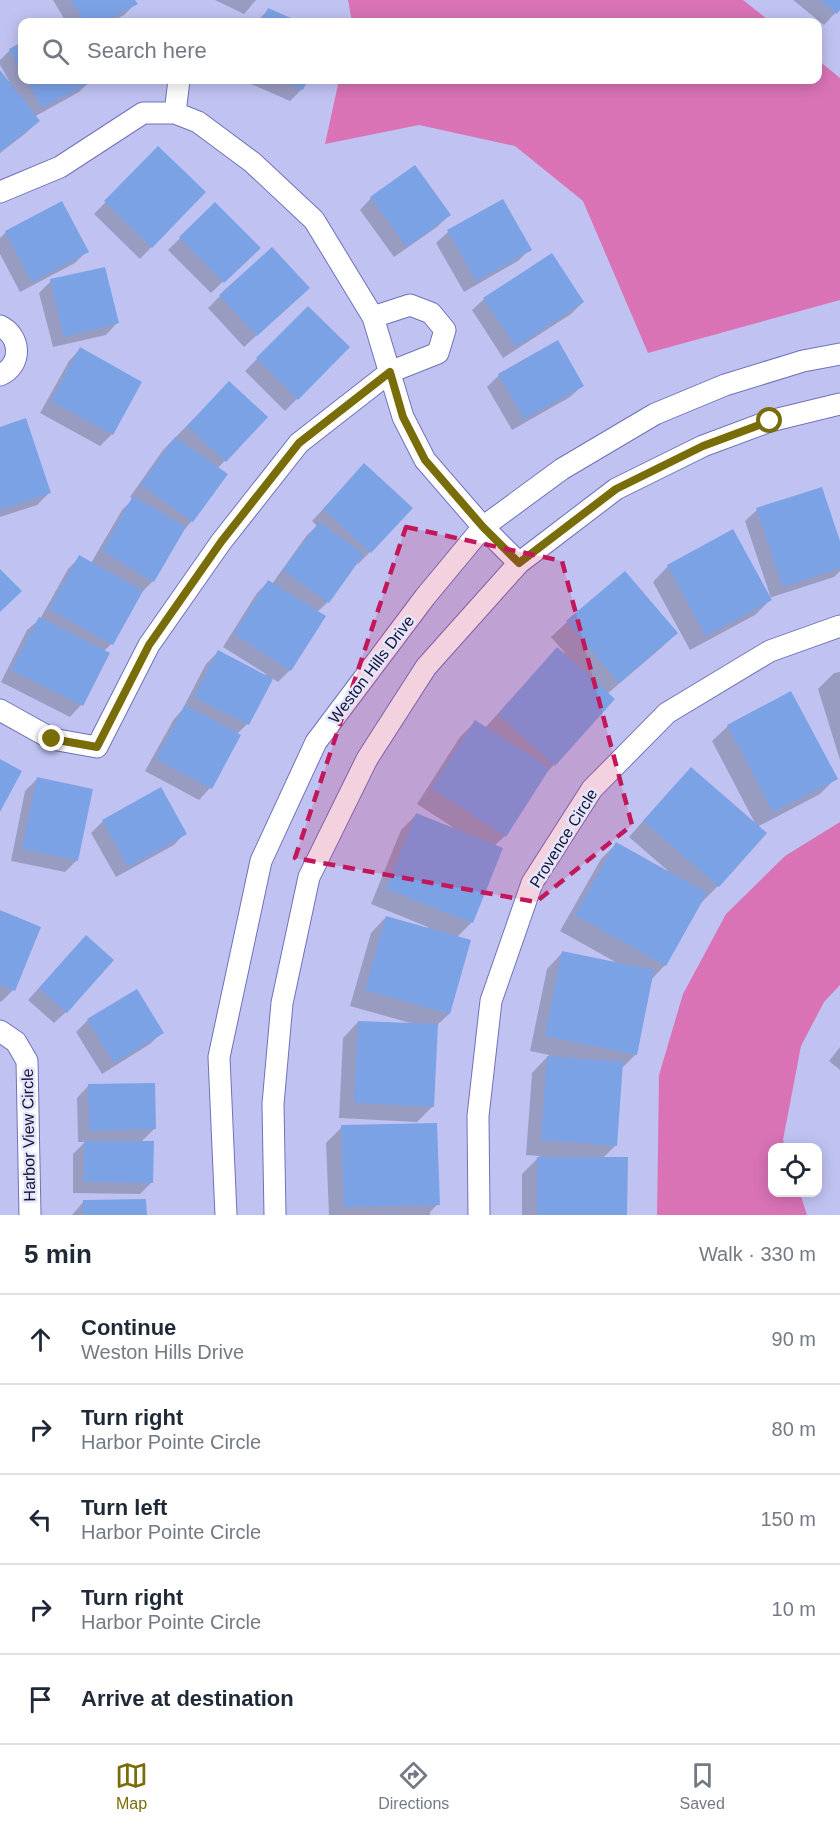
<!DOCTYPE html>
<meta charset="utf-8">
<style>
:root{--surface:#fff;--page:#f6f6f7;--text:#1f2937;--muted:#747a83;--line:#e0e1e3;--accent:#796d09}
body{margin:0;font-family:Helvetica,sans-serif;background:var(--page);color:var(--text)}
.controls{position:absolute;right:18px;bottom:18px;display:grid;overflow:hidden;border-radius:12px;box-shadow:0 3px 15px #0003}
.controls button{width:54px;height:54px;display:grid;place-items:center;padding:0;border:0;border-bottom:2px solid var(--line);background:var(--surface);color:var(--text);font:30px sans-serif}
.stop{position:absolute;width:18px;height:18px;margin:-14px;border:4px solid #796d09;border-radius:50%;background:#fff}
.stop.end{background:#796d09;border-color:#fff;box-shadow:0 2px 6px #0008}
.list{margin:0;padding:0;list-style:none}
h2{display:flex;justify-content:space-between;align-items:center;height:78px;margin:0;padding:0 24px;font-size:26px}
h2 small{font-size:20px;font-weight:400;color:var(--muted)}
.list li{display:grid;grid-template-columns:39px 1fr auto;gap:18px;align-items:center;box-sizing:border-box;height:90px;padding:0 24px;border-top:2px solid var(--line)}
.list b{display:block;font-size:22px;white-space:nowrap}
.list p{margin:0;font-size:20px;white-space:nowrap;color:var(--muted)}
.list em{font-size:20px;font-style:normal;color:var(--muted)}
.icon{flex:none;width:33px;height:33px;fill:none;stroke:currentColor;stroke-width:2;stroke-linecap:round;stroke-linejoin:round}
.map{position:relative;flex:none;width:840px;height:1215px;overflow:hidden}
.search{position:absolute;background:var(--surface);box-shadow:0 3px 15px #0003;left:18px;right:18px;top:18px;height:66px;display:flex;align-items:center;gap:15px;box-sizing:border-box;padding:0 21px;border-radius:12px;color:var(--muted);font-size:22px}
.sheet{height:528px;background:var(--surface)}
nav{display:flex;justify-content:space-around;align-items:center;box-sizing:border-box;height:84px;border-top:2px solid var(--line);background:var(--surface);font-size:16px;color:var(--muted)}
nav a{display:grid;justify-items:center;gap:3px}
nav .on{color:var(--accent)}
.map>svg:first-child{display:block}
</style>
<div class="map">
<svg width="840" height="1215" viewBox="0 0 840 1215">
<rect width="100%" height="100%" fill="#c0c3f2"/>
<path fill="#d973b6" d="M348 0H743L771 22H352Z
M818 60 840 78V300L648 353 583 201 515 146 419 125 325 144 339 80H818Z
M840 822V985L824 1002 801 1046 783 1140 785 1147 772 1148V1192L800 1193 807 1215H657L659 1075 683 994 726 914 785 856Z"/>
<path fill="#0003" d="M53 0H134L136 3 124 15 111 22H66Z
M215 0H256L244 14Z
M793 0H840V8L824 25Z
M268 10 296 22H256Z
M22 43V80H91L79 92 34 117 38 121 26 133 0 153V72L7 82 9 81 0 65V60L10 50Z
M242 80H306L302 89 290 101Z
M158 148 204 192 140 259 94 214Z
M371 198 449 215 437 227 394 257 360 210Z
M215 204 258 248 211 293 168 250Z
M6 232 87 251 75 263 20 292 0 254V238Z
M448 232 530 249 518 261 464 292 436 243Z
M51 281 117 323 106 335 53 347 39 293Z
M220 296 296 299 244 347 208 308Z
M484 299 583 302 571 314 503 358 472 310Z
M308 308 348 347 285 411 245 371Z
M80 349 112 434 100 446 40 413 69 361Z
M499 375 582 386 570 397 512 430 487 387Z
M217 395 266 417 217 469 192 521 182 532 153 581 142 592 111 644 103 652 81 705 70 717 1 682 27 630 40 619 68 569 80 557 91 563 122 510 133 499 130 497 163 450Z
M0 428 49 493 37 505 0 517Z
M353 477 411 508 370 552 358 564 356 562 328 602 317 612 290 670 278 682 272 678 247 724 237 734 210 788 199 800 145 771 174 719 182 710 206 664 218 652 265 676 266 674 223 647 257 593 268 582 272 584 307 535 317 526 312 521Z
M757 510 840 546V571L834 577 769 598 770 600 755 615 690 650 653 582 668 566 771 598 745 521Z
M625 573 676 633 661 648 607 694 554 765 544 775 505 836 494 846 501 849 472 922 457 937 449 1014 436 1026 433 1106 417 1122 339 1118 343 1038 358 1022 414 1024 350 1006 371 933 386 917 427 929 428 927 371 904 401 830 416 815 454 828 417 804 460 737 475 722 485 728 542 665 565 653 551 637 567 622Z
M840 672V760L818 689 834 673Z
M728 726 836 778 820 794 757 827 765 833 718 886 702 902 701 901 665 965 651 980 636 1054 621 1069 615 1146 602 1159 626 1215H522V1174L540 1156 526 1155 532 1073 549 1055 530 1051 547 969 562 953 619 964 560 931 601 859 616 844 666 872 667 870 629 837 676 784 756 825 712 741Z
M37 779 77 860 65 872 11 861 25 791Z
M103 821 185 833 174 845 116 877 91 833Z
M0 912 13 990 1 1002 0 1001Z
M74 949 66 1012 54 1023 28 1000Z
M88 1020 162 1032 150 1044 102 1074 76 1032Z
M840 1047V1070L829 1061Z
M88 1086 155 1128 140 1143 152 1182 140 1194 73 1193V1154L85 1142H78L77 1098Z
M342 1127 438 1204 430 1212V1215H329L326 1143Z
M84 1201 145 1215H72Z"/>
<path fill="#7ca2e6" d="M71 0H135L138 4 104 22H84Z
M820 0H840V10L837 14Z
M268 8 300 22H261Z
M22 42V73L9 49Z
M0 70 40 121 0 152Z
M26 80H95L42 108Z
M280 80H308L303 90Z
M158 146 206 192 152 248 104 201Z
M415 165 451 215 407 247 370 197Z
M503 199 532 250 476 281 447 230Z
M62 201 89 252 32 282 5 231Z
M215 202 261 248 224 283 179 237Z
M272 247 310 288 257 336 219 295Z
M552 253 584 302 516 347 483 298Z
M105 267 119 323 64 337 50 279Z
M308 306 350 347 298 400 256 358Z
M558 340 584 386 524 419 498 374Z
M80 347 142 382 113 435 51 401Z
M229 381 268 417 226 462 187 426Z
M26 418 51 493 0 510V427Z
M175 437 228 474 193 522 141 485Z
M364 463 413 508 371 553 323 509Z
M822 487 840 541V568L783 587 756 508Z
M133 496 186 527 154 582 102 551Z
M319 522 364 554 329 603 283 570Z
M733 529 772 600 706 636 667 565Z
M79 555 143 591 113 645 49 609Z
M0 569 22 591 0 612Z
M625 571 678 633 619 683 566 621Z
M268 580 326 616 291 671 234 634Z
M39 617 110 653 83 706 11 670Z
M557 647 615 699 555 766 498 714Z
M218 650 273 679 249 725 194 697Z
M791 691 838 779 773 812 727 725Z
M185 705 241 735 212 789 156 759Z
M475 720 550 768 506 837 431 788Z
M0 759 22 771 0 812Z
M691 767 767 833 719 887 643 821Z
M37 777 93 789 78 861 22 849Z
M161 787 187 834 128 867 102 820Z
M416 813 503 848 473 923 386 889Z
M616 842 707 893 666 966 575 915Z
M0 910 41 927 15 991 0 985Z
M386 916 471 940 450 1014 365 990Z
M86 935 114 960 67 1013 39 988Z
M562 951 654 970 637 1055 545 1036Z
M137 989 164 1033 114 1063 87 1019Z
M358 1021 438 1024 434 1107 354 1103Z
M547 1056 623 1062 617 1146 541 1140Z
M155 1083 156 1129 89 1131 88 1084Z
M437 1123 440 1205 344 1207 341 1125Z
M84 1141H154L153 1183 84 1182Z
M537 1157H628L627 1215H537Z
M146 1199 147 1215H83V1200Z"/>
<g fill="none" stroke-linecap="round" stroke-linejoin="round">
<defs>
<path id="minor" d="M175 113 179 80
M0 192 60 167 143 113H175L198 122 252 162 314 220 373 317 403 417 425 460 483 527 519 563
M0 326C21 336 23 365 0 375
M0 710 52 739 97 747 149 645 221 542 299 443 390 372 438 353 445 330 431 313 410 305 373 317
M0 1031 16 1042 27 1061 30 1215
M226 1215 219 1057 261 861 316 742 425 597 483 527 562 469 655 414 725 385 803 361 840 354
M275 1215 273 1104 282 1003 309 877 367 759 426 667 519 563 616 489 703 446 770 421 840 404
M479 1215 478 1116 491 1001 532 883 592 789 667 713 770 651 840 626"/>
</defs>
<use href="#minor" stroke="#7071b8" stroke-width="23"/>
<use href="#minor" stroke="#fff" stroke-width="21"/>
</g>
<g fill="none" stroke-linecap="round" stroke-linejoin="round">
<path stroke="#796d09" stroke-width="8" d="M52 739 97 747 149 645 221 542 299 443 390 372 403 417 425 460 483 527 519 563 616 489 703 446 770 421"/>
</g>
<path fill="#c2185b" fill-opacity="0.2" stroke="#c2185b" stroke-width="4.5" stroke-dasharray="12 8" stroke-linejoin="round" d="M406 527 562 561 632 825 536 902 295 858Z"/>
<g text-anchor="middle" stroke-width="5" stroke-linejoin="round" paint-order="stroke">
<g font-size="16" fill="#151431" stroke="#e4e6fe">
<text transform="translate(371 669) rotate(-53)" y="6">Weston Hills Drive</text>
<text transform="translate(563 838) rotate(-58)" y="6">Provence Circle</text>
<text transform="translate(28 1135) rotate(-91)" y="6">Harbor View Circle</text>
</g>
</g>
</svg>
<div class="controls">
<button><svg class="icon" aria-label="locate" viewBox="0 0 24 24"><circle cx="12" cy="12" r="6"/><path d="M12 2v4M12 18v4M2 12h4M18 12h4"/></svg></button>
</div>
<div class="stop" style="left:770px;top:421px"></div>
<div class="stop end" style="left:52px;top:739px"></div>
<div class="search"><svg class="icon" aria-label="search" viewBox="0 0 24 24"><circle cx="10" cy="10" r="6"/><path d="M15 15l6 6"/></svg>Search here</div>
</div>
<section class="sheet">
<h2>5 min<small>Walk · 330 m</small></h2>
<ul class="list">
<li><svg class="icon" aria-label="ahead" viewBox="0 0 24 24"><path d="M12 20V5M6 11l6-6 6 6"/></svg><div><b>Continue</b><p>Weston Hills Drive</p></div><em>90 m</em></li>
<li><svg class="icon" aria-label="right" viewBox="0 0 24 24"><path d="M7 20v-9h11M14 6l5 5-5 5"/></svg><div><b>Turn right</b><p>Harbor Pointe Circle</p></div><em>80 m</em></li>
<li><svg class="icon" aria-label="left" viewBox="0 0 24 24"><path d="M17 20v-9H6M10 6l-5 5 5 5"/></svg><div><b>Turn left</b><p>Harbor Pointe Circle</p></div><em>150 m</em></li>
<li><svg class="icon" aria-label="right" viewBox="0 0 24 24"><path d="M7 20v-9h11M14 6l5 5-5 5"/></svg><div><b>Turn right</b><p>Harbor Pointe Circle</p></div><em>10 m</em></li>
<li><svg class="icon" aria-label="arrive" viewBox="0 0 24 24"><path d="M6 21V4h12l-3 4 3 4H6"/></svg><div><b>Arrive at destination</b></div></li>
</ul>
</section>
<nav>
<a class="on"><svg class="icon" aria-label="map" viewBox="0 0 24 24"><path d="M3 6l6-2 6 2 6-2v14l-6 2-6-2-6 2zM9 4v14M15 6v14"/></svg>Map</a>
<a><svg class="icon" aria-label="directions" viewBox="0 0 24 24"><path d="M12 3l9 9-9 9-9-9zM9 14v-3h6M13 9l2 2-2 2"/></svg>Directions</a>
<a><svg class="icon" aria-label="saved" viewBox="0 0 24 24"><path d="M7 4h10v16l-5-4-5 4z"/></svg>Saved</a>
</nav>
